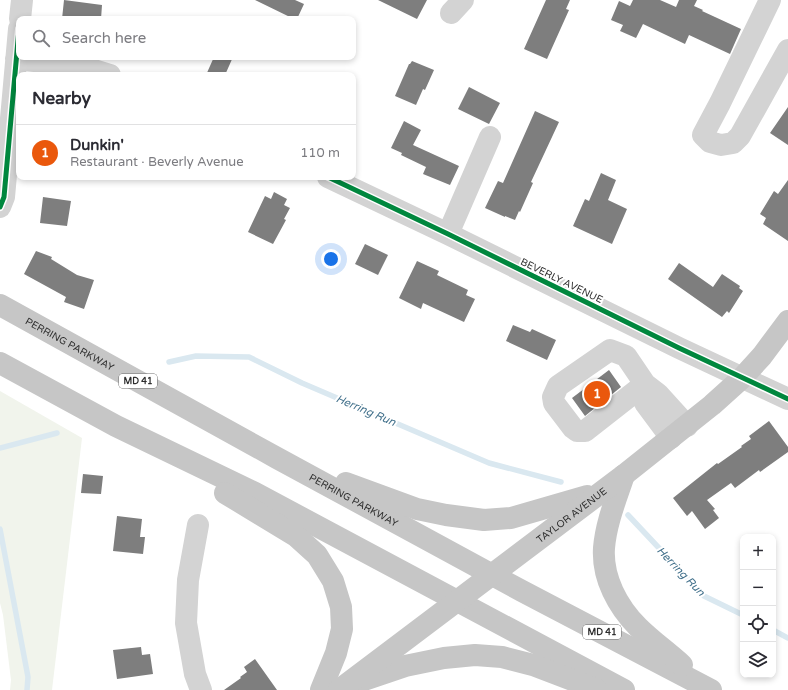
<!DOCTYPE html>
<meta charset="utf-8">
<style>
:root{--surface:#fff;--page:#f2f2f3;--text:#2b2b33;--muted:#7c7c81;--line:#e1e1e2;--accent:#ea580c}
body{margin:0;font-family:"Varela Round",sans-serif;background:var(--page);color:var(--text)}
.controls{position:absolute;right:12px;bottom:12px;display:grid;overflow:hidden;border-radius:8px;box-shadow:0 2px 6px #0003}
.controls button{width:36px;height:36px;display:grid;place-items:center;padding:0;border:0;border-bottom:1px solid var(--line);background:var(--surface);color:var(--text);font:20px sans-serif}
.you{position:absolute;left:331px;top:259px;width:14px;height:14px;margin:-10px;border:3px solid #fff;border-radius:50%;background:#1a73e8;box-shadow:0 0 0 6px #1a73e833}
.badge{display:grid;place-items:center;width:26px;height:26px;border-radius:50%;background:var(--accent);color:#fff;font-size:13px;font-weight:700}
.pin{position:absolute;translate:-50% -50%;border:2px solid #fff;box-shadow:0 1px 4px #0006}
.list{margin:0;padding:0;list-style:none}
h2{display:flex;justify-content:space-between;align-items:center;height:52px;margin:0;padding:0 16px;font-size:17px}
h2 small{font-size:13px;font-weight:400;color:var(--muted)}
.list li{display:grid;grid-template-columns:26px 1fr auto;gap:12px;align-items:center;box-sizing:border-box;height:56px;padding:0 16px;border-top:1px solid var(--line)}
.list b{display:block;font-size:15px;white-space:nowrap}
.list p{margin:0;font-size:13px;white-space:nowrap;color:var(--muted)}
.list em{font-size:13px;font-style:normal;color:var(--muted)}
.icon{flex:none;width:22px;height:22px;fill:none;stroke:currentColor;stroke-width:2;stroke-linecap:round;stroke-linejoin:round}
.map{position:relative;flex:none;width:788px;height:690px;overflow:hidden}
.search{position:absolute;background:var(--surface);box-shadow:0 2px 6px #0003;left:16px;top:16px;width:340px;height:44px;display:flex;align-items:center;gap:10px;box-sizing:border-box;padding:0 14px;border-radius:8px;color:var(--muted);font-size:15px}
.panel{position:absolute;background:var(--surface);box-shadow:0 2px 6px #0003;left:16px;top:72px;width:340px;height:108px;border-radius:8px}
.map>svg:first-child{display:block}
</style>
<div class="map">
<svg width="788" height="690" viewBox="0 0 788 690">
<rect width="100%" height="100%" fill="#fff"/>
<path fill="#f1f4ec" d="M0 391 82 438 52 690H10L11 680 3 615 0 603Z"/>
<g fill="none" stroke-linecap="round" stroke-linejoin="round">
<path stroke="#dae8f0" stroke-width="5.5" d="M169 362 196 356 249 357 302 383 489 463 561 482
M0 448 57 433
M628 515 704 596 743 615
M0 529 28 677 27 690
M773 630 788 638"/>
</g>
<path fill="#7e7e7e" d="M64 0 102 5 101 19H62Z
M255 0H295L304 4 297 19H294Z
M378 0H427L417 19Z
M546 0H570L566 9 569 10 547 59 524 49Z
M633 0H660L676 7 679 0H697L694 6 703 10 702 11 741 29 730 54 689 35 685 44 643 24 636 38 620 31 623 25 611 20 619 1 630 6Z
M214 57H233L225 75H206Z
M412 61 434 70 425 90 423 89 416 105 395 96 409 64H410Z
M469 87 500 103 489 124 458 109Z
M788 107V145L770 133Z
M535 111 559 122 531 182 533 183 520 212 519 211 515 220 505 216V217L485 208 498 181 503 183Z
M404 121 421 130 413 145 459 166 450 185 423 174 426 167 401 155 402 153 391 148Z
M601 173 616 180 608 200 627 209 612 244 573 226 585 199 589 201Z
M788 180V241L763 224 766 218 760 214 774 191 778 194Z
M274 192 287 199 284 205 290 208 284 219 286 220 273 244 248 232 265 196 271 199Z
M43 197 71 201 67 226 40 223Z
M365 244 388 255 378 275 355 264Z
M36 251 52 257 51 259 77 275 94 280 84 309 64 302 66 297 24 274Z
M417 261 439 271 437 275 468 290 466 295 475 299 464 322 423 303 421 309 399 298Z
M679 263 713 287 722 274 740 286 739 288 743 291 729 313 727 311 722 317 668 279Z
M513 325 530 332 532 329 556 340 547 360 506 341Z
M609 370 621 387 585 416 572 398Z
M769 421 788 447V452L760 472 759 470 735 488 731 483 707 500 715 509 713 510 719 518 705 529 692 511 687 516 673 498 717 463 718 464 742 447 741 446 751 439 749 436Z
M83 474 103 476 101 494 81 493Z
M117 516 142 519 140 537H145L143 554 113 551Z
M141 647 142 655 150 654 153 674 117 679 113 650Z
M255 659 277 690H224L241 678 240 677 247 672 244 667Z"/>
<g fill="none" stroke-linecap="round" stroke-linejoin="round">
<path stroke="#d3d3d3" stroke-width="22" d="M770 0 720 103 703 135 710 142 721 145 733 143 740 136 788 50
M451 13 463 0
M20 19 22 0
M16 59 81 66 110 75
M328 177 448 234 679 348 788 399
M0 207 4 197 19 29
M448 234 490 137
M645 384 585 431H577L573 428 554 403 553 397 558 386 610 350 626 356 645 384 658 394 687 426
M645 384V403L671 438
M198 525 188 580 186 623 195 674 201 690"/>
<g stroke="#c6c6c6" stroke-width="22">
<path id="s1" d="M0 305 277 458 522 591 711 690"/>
<path d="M0 363 116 426 255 493 624 690"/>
<path d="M624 475C616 499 606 523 604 548 602 578 618 607 638 627 652 641 668 652 682 665"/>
<path d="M346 483 417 509 446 515 484 520 511 518 587 496"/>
<path d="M225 493 296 536 317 555 333 581 341 607 342 629 336 653 321 690"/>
<path d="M361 681 405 666 444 658 475 655 502 657 533 665 596 689"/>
<path id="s2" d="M339 690 624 475 712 405 742 378 762 356 788 321"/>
</g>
<defs>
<path id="cycleway" d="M328 177 448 234 679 348 788 399
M0 207 4 197 19 29"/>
</defs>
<use href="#cycleway" stroke="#fff" stroke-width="8"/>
<use href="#cycleway" stroke="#00873e" stroke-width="5"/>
</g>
<g text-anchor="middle" stroke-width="4" stroke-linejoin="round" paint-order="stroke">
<g fill="#fff" stroke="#6d6d6d" stroke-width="1">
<rect x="119" y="374" width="38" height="14" rx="3"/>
<rect x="583" y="625" width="38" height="14" rx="3"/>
</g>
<g font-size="9" font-weight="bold" fill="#2e2e2e">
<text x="138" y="384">MD 41</text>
<text x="602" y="635">MD 41</text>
</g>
<g font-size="10" fill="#2e2e2e" stroke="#fff">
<text transform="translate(562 280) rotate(26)" y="4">BEVERLY AVENUE</text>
<text dy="4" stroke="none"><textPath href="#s1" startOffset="80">PERRING PARKWAY</textPath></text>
<text dy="4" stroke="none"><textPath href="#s1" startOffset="404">PERRING PARKWAY</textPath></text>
<text dy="4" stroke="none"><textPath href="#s2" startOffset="291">TAYLOR AVENUE</textPath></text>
</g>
<g font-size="11" font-style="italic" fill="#41708b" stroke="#fff">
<text transform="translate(366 410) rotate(23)" y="4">Herring Run</text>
<text transform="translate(681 571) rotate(46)" y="4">Herring Run</text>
</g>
</g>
</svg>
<div class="controls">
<button>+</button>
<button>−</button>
<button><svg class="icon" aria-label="locate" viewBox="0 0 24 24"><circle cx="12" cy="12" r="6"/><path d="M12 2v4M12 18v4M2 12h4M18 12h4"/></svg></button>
<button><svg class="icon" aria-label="layers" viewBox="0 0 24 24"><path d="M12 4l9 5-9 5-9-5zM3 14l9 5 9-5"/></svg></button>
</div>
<div class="you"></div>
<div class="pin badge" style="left:597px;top:394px">1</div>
<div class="search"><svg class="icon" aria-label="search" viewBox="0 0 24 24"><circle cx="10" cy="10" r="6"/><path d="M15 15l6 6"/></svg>Search here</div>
<section class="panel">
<h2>Nearby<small></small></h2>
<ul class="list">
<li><span class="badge">1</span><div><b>Dunkin'</b><p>Restaurant · Beverly Avenue</p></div><em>110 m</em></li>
</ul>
</section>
</div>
